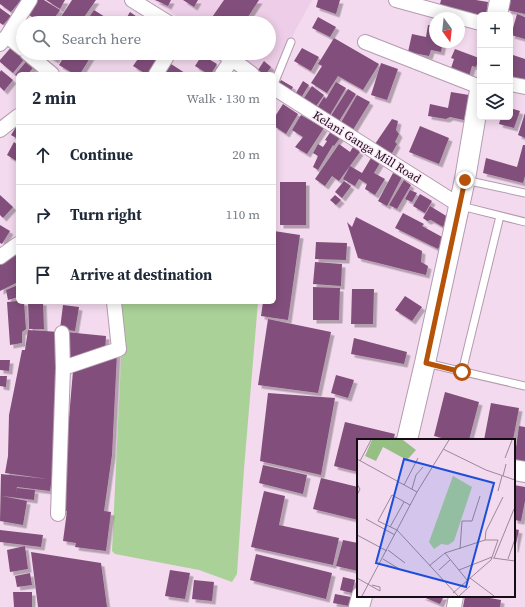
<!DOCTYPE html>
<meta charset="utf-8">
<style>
:root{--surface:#fff;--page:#f6f6f7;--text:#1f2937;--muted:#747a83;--line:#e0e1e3}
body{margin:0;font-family:"Source Serif 4",serif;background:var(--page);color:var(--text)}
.controls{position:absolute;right:12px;top:12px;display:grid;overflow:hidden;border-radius:6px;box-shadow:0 2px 10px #0003}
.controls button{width:36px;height:36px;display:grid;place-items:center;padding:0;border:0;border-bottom:1px solid var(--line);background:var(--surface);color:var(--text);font:20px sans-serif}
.compass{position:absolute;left:429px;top:12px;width:36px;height:36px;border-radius:50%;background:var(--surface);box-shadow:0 2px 10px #0003;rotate:165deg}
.stop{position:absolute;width:12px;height:12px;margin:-9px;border:3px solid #b45309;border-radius:50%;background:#fff}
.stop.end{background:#b45309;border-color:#fff;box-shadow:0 1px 4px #0008}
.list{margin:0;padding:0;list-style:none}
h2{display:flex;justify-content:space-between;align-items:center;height:52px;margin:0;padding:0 16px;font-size:17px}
h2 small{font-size:13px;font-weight:400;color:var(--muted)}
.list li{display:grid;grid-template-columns:26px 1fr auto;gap:12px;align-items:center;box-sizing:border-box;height:60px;padding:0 16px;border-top:1px solid var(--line)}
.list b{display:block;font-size:15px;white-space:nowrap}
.list em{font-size:13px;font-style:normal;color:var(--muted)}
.icon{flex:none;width:22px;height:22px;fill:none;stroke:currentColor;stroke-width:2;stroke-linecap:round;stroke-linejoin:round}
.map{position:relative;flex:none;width:525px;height:607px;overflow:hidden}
.search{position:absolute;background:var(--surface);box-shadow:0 2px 10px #0003;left:16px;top:16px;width:260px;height:44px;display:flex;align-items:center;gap:10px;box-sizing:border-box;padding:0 14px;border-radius:22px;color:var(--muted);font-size:15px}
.panel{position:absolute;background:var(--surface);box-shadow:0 2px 10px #0003;left:16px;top:72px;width:260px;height:232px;border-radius:6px}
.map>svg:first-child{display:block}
</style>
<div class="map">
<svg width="525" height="607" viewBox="0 0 525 607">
<defs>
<filter id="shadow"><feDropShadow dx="3.5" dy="3.5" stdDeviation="0" flood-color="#0004"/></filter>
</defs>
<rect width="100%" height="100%" fill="#f4daef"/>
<path fill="#edcde7" d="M153 0H312L296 29 274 77V74H263L232 53H269V23H187Z"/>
<path fill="#aad298" d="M121 302H258L244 469 237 574 232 582 199 570 115 554 112 551 121 359Z"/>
<path fill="#824f7b" filter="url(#shadow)" d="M0 0H21L11 12 0 4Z
M38 0H44L60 10 51 23H42L29 15Z
M46 0H65L60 9Z
M72 0H96L80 23H57Z
M155 0H171L168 6Z
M183 0H198L194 7Z
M224 0H259L244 23H208Z
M318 0H340L336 14 316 7Z
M441 0H476L488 2 486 15H480V16L439 8Z
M509 0H525V14L507 10Z
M0 8 11 16 3 25 0 23Z
M94 10 113 22 112 23H85Z
M130 12 140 19 137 23H126L124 22Z
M517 14 525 17V39L511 35Z
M318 17 336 27 330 37 312 28Z
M428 25 435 26V42H443L441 52 431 50 429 56 408 52 412 34 426 37Z
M334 38 379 64 363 90 338 76 327 93 311 83 322 66 318 64Z
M13 45 27 56 13 73 0 62V60Z
M302 48 319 57 311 71 294 61Z
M455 49 479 58 476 67 472 66 468 80 449 74 454 59 451 58Z
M44 53H60L55 60Z
M66 53H93L80 74H74L59 65Z
M142 53H151L160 59 150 74H146L133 66Z
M510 54 525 59V82L510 77Z
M202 55 217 64 211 74H208L195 66Z
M29 58 36 64 28 74H18V77L15 75Z
M264 61 271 67 266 74H264L258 70Z
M381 63 398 69 387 100 371 95Z
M171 64 185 73V74H164Z
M1 70 13 80 4 91 0 87V72Z
M281 80 293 87 289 94 277 87Z
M303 81 309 85 299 101 293 98Z
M336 82 346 88 327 120 314 113 324 97 326 99Z
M312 86 324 95 312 112 300 104Z
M348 89 356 94 336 126 327 122Z
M451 92 469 95 464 120 450 117 446 119 428 116 430 104 448 108Z
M357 95 370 102 351 133 339 126Z
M283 104 298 114 286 134 274 126V118Z
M510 108 520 111 514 128 499 124 501 117H510Z
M525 113V138L518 135Z
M301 115 324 128 307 154 295 147 303 137 292 130Z
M392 119 398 121 396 130 399 134 395 142 397 144 391 155 375 144Z
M18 124V139L11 135Z
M420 126 449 138 439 164 409 152Z
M333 128 342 135 334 146 333 145 318 170 313 167 318 156 313 153 318 144 323 147 327 141 325 140Z
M14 142 18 145V162L7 155Z
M339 144 350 152 353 147 360 152 339 181 332 176 325 186 315 179Z
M523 145H525V176L523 183 483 173 486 158 517 167Z
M371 158 380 163 374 173 385 179 375 195 365 189 367 184 359 179 355 186 343 179 350 166 362 173Z
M393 173 402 177 387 206 378 201Z
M404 180 411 185 397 209 389 205Z
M344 181 351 186 342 198 335 192Z
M280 182H306V225H280Z
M410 190 417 193 412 202 405 199Z
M420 194 432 201 425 213 413 206Z
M0 195 13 207 3 218 0 215Z
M335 195 341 200 336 205 330 200Z
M430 206 448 217 443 227 431 220 427 221 423 218Z
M403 213 424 224 422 226 444 238 438 249 395 228Z
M356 217 422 251 421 262 428 266 426 275 358 258 347 222 352 227Z
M0 225 10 231 2 244 0 243Z
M274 231 300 235 288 320 261 316 263 302H274Z
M316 242 347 243 346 260 315 259Z
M18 249V282L0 291V261Z
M315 262 342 264 341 286 313 284Z
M18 285V297L8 300 6 290Z
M313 287 340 288 339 320H313Z
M352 289H374L373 324H351Z
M405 296 422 307 412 321 395 310Z
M18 301V302H24L26 329 22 332V343L10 345 7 302Z
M28 302H43L44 329H29Z
M63 305 79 307 75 331 60 329Z
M268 319 331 332 318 393 258 385Z
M28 330 60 332 61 350 54 463 50 491 17 487 16 493 17 488 35 490 34 500 2 496 27 501 23 525 0 521 1 474 48 479 5 473 8 456 9 415 22 350H25Z
M66 332 106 336 105 351 65 363Z
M354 338 407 352 404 364 351 354Z
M117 353 112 455 104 511 111 512 106 551 75 547 76 543 63 541 67 511H61L73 371Z
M0 360H10L9 371 0 370Z
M336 375 354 380 348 398 331 393Z
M0 376H7L6 387 0 386Z
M445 392 479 402 469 440H450L434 436Z
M268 393 335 398 321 475 260 461Z
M491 403 519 408 513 440H484Z
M345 422 395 434 393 440H358V472L334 466Z
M519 426 525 427V462L514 461Z
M263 465 307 475 303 494 259 483Z
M321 478 358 487V520L313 509Z
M514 485 525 487V501L521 521 514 520Z
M264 491 285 496 279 525 339 538 333 565 251 547Z
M514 529 519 530 515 549H514Z
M0 530 43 535 41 547 0 542Z
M343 540 358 543V571L336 566Z
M25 546 28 569 10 572 7 550Z
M31 552 101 563 107 607H38Z
M256 554 332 573 326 599 250 580Z
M170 570 190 573 185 599 165 596Z
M30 573 32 585 17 587 15 576Z
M343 577 355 580 352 593 340 590Z
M194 580 214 582 212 601 192 599Z
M13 592H32V607H14Z
M335 594 351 597 349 606 333 603Z
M421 596H444L440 604Z
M465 596H479L501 600 500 607H463Z"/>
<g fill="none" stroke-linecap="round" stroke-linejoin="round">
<defs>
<path id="lane" d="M274 84 291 42
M465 180 525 193
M461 206 525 222
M426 363 525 386
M462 372 500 216"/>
<path id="street" d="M132 0 169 23
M396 0 480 23
M7 36 23 49
M365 42 480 87
M0 44 7 36 30 0
M27 53 52 74
M222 53 232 59 252 74
M156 74 169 53
M222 74 232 59
M510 84 525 87
M274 88 459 205
M0 130 18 116
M0 257 18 244
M62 333 63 368
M58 514 63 368 119 349 114 302
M454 607 456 596"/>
<path id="secondary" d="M497 15 500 0
M407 440 425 363 465 179 480 90
M514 470 525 472
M359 607 362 596"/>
</defs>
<use href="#lane" stroke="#b49baf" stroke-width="9"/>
<use href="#street" stroke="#b49baf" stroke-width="16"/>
<use href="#secondary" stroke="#b49baf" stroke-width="22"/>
<use href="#lane" stroke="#fff" stroke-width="7"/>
<use href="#street" stroke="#fff" stroke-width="14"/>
<use href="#secondary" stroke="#fff" stroke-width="20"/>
</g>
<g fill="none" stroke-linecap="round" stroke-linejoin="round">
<path stroke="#b45309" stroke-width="5" d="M462 372 426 363 465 180"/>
</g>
<g text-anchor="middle" stroke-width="3" stroke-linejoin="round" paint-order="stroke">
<g font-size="12" fill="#150d14" stroke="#fee9fa">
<text transform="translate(367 147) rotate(32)" y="4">Kelani Ganga Mill Road</text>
</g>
</g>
<g transform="translate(357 439)">
<rect width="158" height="158" fill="#f4daef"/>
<path d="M96 37 115 48 97 102 91 106 84 105 77 110 72 103Z" fill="#aad298"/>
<path d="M15 1H46L59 11 50 21 26 8 19 22 8 17Z" fill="#96bf84"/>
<path fill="none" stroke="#9b8897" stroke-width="1" d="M86 10 129 31 158 41M148 19 155 1M0 20 60 53M3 22 14 1M146 37 149 25M0 45 3 50 0 56M47 46 61 19M55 50 59 36 66 28M141 52 145 37M53 66 35 56 21 82 40 91 101 157M9 80 38 96M33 88 47 63M0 96 30 112M128 101 129 92 146 58M103 110 105 82H115L123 57M31 111 48 124M88 114 110 141M136 119 158 122M137 119 157 70M26 120 44 131M151 120 158 100M72 127 88 114 128 101H141L134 121 96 154M82 131 93 121M102 131 135 118M0 139 23 152V148L15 146M113 139 137 157M5 157 60 53 92 1M102 157 113 147"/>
<path fill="#1d4ed8" fill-opacity="0.15" stroke="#1d4ed8" stroke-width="2" d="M47 20 137 44 109 148 19 124Z"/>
<rect width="158" height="158" fill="none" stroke="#150d14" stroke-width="2"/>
</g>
</svg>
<div class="controls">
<button>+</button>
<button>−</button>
<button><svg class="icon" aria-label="layers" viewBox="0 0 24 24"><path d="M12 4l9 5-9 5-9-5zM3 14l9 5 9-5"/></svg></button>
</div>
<svg class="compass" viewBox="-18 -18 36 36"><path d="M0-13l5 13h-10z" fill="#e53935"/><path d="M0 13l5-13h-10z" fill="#747a83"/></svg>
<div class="stop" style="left:462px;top:372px"></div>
<div class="stop end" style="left:465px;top:180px"></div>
<div class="search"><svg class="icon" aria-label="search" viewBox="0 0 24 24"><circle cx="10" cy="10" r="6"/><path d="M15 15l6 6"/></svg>Search here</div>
<section class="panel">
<h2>2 min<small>Walk · 130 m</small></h2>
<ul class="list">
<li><svg class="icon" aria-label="ahead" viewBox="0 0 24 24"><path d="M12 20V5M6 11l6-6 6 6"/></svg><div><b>Continue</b></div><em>20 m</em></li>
<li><svg class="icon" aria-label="right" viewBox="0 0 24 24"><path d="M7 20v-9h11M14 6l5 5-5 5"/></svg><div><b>Turn right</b></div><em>110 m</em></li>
<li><svg class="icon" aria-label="arrive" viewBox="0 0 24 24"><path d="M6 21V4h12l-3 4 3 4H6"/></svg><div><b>Arrive at destination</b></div></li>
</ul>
</section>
</div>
